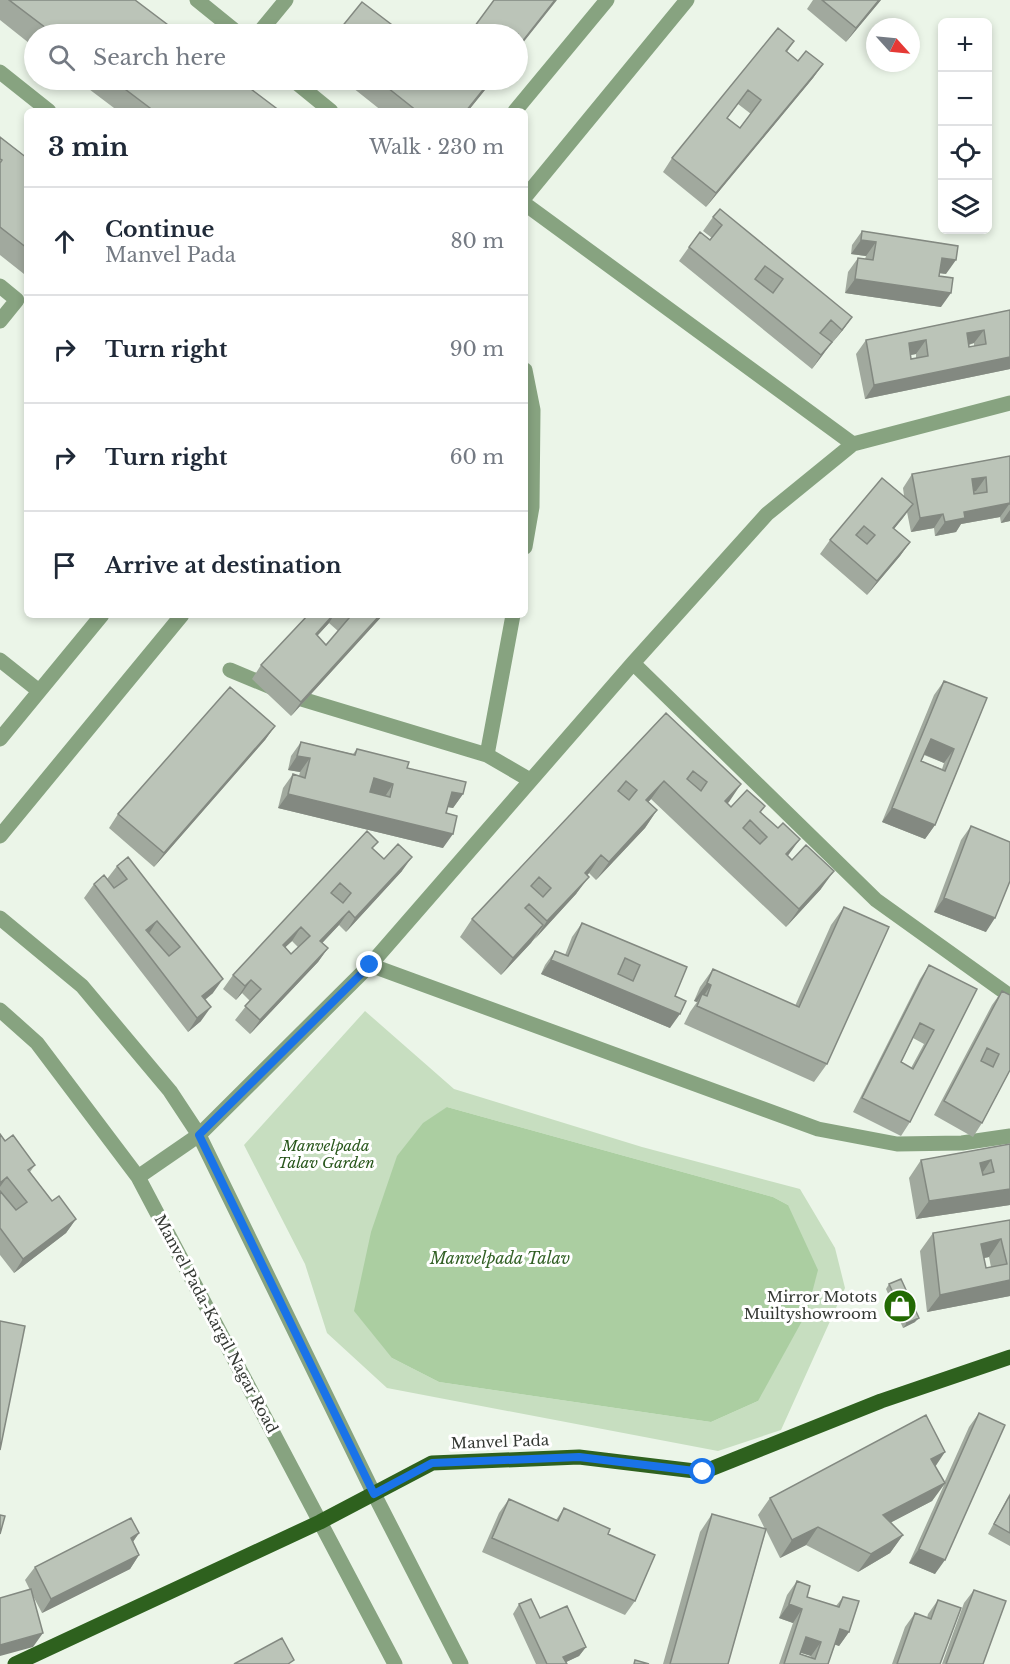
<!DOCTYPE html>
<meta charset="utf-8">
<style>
:root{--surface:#fff;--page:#f6f6f7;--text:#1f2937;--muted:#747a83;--line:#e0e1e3}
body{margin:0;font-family:"Libre Baskerville",serif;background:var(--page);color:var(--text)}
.controls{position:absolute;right:18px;top:18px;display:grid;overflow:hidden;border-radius:9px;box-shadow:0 3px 9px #0003}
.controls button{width:54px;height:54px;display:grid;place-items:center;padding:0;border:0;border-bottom:2px solid var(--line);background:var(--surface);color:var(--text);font:30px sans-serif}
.compass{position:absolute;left:866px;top:18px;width:54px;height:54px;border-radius:50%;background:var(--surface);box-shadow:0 3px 9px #0003;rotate:117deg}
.stop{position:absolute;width:18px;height:18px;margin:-14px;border:4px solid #1a73e8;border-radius:50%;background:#fff}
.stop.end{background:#1a73e8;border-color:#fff;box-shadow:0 2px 6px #0008}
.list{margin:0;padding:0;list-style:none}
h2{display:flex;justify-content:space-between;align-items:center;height:78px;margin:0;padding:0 24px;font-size:26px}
h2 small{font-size:20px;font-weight:400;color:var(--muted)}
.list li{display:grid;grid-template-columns:39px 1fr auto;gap:18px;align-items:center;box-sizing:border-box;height:108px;padding:0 24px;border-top:2px solid var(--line)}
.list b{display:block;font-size:22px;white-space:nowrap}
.list p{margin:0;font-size:20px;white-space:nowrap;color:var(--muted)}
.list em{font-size:20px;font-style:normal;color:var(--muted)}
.icon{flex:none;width:33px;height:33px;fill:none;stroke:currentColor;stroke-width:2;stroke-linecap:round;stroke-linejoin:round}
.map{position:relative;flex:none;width:1010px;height:1664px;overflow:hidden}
.search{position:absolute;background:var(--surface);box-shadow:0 3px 9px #0003;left:24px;top:24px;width:504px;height:66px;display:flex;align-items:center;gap:15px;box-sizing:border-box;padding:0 21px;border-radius:33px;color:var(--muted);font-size:22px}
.panel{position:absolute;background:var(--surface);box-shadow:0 3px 9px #0003;left:24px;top:108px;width:504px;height:510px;border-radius:9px}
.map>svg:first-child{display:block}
</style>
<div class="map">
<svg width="1010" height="1664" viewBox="0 0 1010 1664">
<rect width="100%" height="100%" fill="#ebf5e8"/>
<path fill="#c7dec0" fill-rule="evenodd" d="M365 1011 454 1089 642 1147 800 1189 835 1248 845 1288 781 1430 718 1451 387 1388 327 1333 305 1264 244 1145ZM447 1107 773 1197 788 1205 758 1401 711 1422 439 1382 392 1358Z"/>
<path fill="#abcea1" d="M447 1107 773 1197 788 1205 818 1270 807 1312 758 1401 711 1422 439 1382 392 1358 354 1311 371 1232 397 1156 423 1123Z"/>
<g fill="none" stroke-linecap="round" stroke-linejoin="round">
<path stroke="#87a380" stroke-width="15" d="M197 0 239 34
M258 34 286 0
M0 72 49 111
M293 80 331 111
M515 111 607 0
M525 197 687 0
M525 204 853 444
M0 286 17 300 0 321
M525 370 533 410 532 507 525 547
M513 615 487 755 530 780
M0 660 39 691
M633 663 876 900 1010 996
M230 670 295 697 487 755
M0 739 102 615
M0 836 182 615
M0 918 82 986 170 1091 199 1135 374 1494 461 1664
M370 965 818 1129 897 1144 962 1143 1010 1136
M0 1010 37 1043 138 1177 395 1664
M138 1177 199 1135 370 965 633 663 767 514 853 444 1010 403"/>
<path stroke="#2e611e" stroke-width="15" d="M15 1664 320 1522 432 1463 579 1457 703 1472 881 1401 1010 1357"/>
</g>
<path fill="#a1a99e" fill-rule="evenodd" d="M0 0H135L180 34H34V47L0 20Z
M813 0H881L846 42 807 9Z
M794 41 787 52 798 61 823 64 813 78 706 207 663 172 672 158ZM738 104 751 114 740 128 727 118Z
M77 80H239L280 111H118Z
M343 80H493L468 111H382Z
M0 137 27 158V270L24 274 0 255Z
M713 217 852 317 842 331 832 343H831L812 369 679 261 689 247 710 240 712 238 703 231Z
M862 231 946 274 939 273 941 307 845 293 848 272 858 258 865 259 866 256 851 254 852 245Z
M1010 310V369L865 399 856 354 866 340ZM974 343V346L969 347V345ZM916 354V358L911 359V355Z
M1010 456V521L1001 523 1000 517 961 524 956 532 935 536 934 528 911 532 907 512 894 529 910 542 900 556 867 595 820 554 830 540 904 496 903 488 912 474Z
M308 615H383L291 716 252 679 261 665ZM329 623 338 631 326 645 317 636Z
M944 681 987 698 935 825 925 839 882 822 934 695ZM924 755 944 763 942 769 921 761Z
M666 713 727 803 731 807 761 812 788 856 821 889 786 927 651 799 648 802 657 810 645 828 596 880 589 873 576 894 501 975 460 937 472 919Z
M275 726 265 740 154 867 109 828 118 814Z
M301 742 353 754 357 749 407 768 463 794 453 808 448 807 446 813 443 848 278 808 283 788 293 774 299 776 300 772 288 770 291 756Z
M971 826 986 932 934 912 961 840Z
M373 849 384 859 402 871 346 932 339 925 322 943 328 948 318 962 250 1034 235 1020 250 1001 242 993 236 1000 223 989 233 975ZM292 941 298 947 291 954 285 947Z
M128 857 213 993 205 1000 201 1021 188 1032 84 898 94 884 107 879 117 866Z
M844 907 827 1064 814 1082 684 1024 690 1012 697 1002 694 1001 700 987 713 969 795 1006 831 925Z
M582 923 687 967 675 996 670 1028 541 974 545 965 555 951 565 955 572 937Z
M929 965 977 989 910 1122 901 1136 853 1112 920 979ZM913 1038 924 1044 911 1068 901 1062Z
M1002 991 1010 1070 982 1123 973 1137 934 1115 992 1005Z
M0 1134 5 1141 35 1165 30 1172 52 1201 76 1219 66 1233 14 1273 0 1255Z
M1010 1144V1205L916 1219 909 1178 921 1160Z
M1010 1220V1296L927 1312 920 1251 933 1233ZM989 1257 991 1267 986 1268 984 1258Z
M889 1284 915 1322 903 1328 886 1289Z
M979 1413 935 1574 909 1563 944 1485 932 1501 891 1522 903 1535 890 1553 858 1572 806 1545 780 1558 766 1530 728 1664H663L700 1532 712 1514 765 1529 758 1515 770 1498 935 1466 944 1483 969 1427Z
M1010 1493V1546L988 1534Z
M509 1499 556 1520 564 1508 608 1534 635 1601 625 1615 482 1552 499 1513Z
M139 1533 133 1542 139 1555 130 1569 42 1613 33 1596V1647L30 1590 25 1580 35 1567Z
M797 1581 807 1597 836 1606 843 1597 849 1632 839 1646 835 1644 828 1664H779L793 1623 779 1618 787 1595ZM801 1653 811 1656 810 1657 800 1654Z
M974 1590 983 1664H942L964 1603Z
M938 1600 940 1664H892L905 1627 915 1613 927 1618 928 1614Z
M519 1604 586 1647 579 1656 566 1662 567 1664H536L513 1614Z"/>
<path fill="#838981" d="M555 0H557L518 49V47Z
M879 0H881L846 42 856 28Z
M823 64 813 78 706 207 716 193Z
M491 80H493L468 111H466Z
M861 240 876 242 866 256 851 254Z
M942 258 956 260 946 274 932 272Z
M855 279 951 293 941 307 845 293Z
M852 317 842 331 832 343Z
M984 330 974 343 957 347 967 333Z
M926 340 916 354 899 357 909 343Z
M832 342 822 356 812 369 821 355Z
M1010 357V369L865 399 874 385Z
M986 477 976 491 963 493 972 479Z
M1010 503 1000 517 961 524 956 532 935 536 945 522 964 512Z
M913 504 903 518 883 542 893 528Z
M1010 510V521L1001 523Z
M943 514 934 528 911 532 920 518Z
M910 542 900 556 867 595 877 581Z
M333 615H334L329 623 306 648 316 634Z
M380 615H383L291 716 301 702Z
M275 726 265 740 154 867 164 853Z
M931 739 954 749 944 763 921 753Z
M297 756 310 758 300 772 288 770Z
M374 778 393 784 384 798 364 792Z
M664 781 651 799 634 818 646 800Z
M741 784 729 802 712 819 725 801Z
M452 792 463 794 453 808 442 806Z
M288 794 453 834 443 848 278 808Z
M892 808 935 825 925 839 882 822Z
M657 810 645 828 596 880 609 862Z
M800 839 787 857 786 854Z
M601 855 589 873 573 890 585 873Z
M412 857 402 871 346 932 355 918Z
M834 871 821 889 786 927 799 909Z
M589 877 576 894 535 939 547 921Z
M944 898 995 918 986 932 934 912Z
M349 911 339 925 311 955 320 941Z
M157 921 148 935 146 930Z
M543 925 531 943 501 975 513 958Z
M301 927 292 941 273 959 283 945Z
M328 948 318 962 250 1034 260 1020Z
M551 960 680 1014 670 1028 541 974Z
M223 979 213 993 192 1010 202 996Z
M251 980 242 993 236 1000 245 986Z
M707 983 711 985 699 1003 702 994 697 1002 694 1001Z
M211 1007 201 1021 188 1032 197 1018Z
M991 1160 979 1178 980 1163Z
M7 1177 0 1187V1183Z
M1010 1189V1205L916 1219 929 1201Z
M76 1219 66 1233 14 1273 23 1259Z
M1001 1239 989 1257 969 1261 981 1244Z
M1010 1280V1296L927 1312 940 1295Z
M919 1318 915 1322 903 1328 907 1323Z
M945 1452 933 1470 931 1459Z
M945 1483 932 1501 871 1533 883 1515Z
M818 1527 806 1545 780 1558 792 1540Z
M139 1533 129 1547 131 1538Z
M903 1535 890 1553 858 1572 871 1554Z
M919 1549 945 1560 935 1574 909 1563Z
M139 1555 130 1569 42 1613 51 1599Z
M789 1604 802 1609 793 1623 779 1618Z
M840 1629 849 1632 839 1646 830 1643Z
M43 1633 33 1647 0 1656V1645Z
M806 1637 821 1642 811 1656 796 1651Z
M586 1647 579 1656 562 1664 563 1657Z"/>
<path fill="#bbc4b8" stroke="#838981" stroke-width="1.5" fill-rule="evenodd" d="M9 0H135L180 34H54Z
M494 0H555L518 47V34H469Z
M822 0H879L856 28Z
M362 2 404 34H336Z
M778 28 794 41 786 51 798 61 806 51 823 64 716 193 672 158ZM748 90 761 100 740 128 727 118Z
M113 80H239L280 111H154Z
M378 80H491L466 111H417Z
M0 137 27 158V248L0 227V163L2 160 0 159Z
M720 209 852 317 842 330 831 320 820 333 832 342 821 355 689 247 700 232 710 240 722 225 713 217ZM765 266 783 279 773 293 755 279Z
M862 231 958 246 956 260 942 258 939 276 953 278 951 293 855 279 858 258 873 260 876 242 861 240Z
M1010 310V357L874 385 866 340ZM984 330 986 344 969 347 967 333ZM926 340 928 356 911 359 909 343Z
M1010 456V505V503L964 512 965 518 945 522 943 514 920 518 912 474ZM986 477 987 492 974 494 972 479Z
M882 478 913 504 893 528 910 542 877 581 830 540ZM864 526 875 535 867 544 856 535Z
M308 615H333L316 634 326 645 349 618 346 615H380L301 702 261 665Z
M944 681 987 698 935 825 892 808ZM931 739 954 749 945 771 921 761Z
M230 687 275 726 164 853 118 814Z
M666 713 741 784 725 801 731 807 747 790 765 806 760 812 778 828 783 823 800 839 786 854 792 860 806 845 834 871 799 909 664 781 646 800 657 810 609 862 601 855 585 873 589 877 547 921 529 904 525 908 543 925 513 958 472 919ZM693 771 707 782 701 791 687 779ZM626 781 637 790 629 800 618 791ZM750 820 767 837 760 844 743 828ZM539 877 551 888 543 897 531 886Z
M301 742 355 755 357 749 409 762 407 768 466 782 463 794 452 792 446 813 457 816 453 834 288 794 293 774 305 778 310 758 297 756ZM374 778 393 784 390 797 370 792Z
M971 826 1010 842V881L995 918 944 898Z
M367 831 378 842 372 848 384 859 398 844 412 857 355 918 349 911 320 941 328 948 260 1020 245 1006 261 989 251 980 245 986 233 975ZM340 883 351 893 343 903 331 893ZM301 927 310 936 291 954 283 945Z
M128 857 223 979 202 996 211 1007 197 1018 94 884 104 875 114 888 127 879 117 866ZM157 921 180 947 169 956 146 930Z
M844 907 889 927 827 1064 697 1006 702 994 707 996 711 985 707 983 713 969 799 1007Z
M582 923 687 967 675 996 686 1001 680 1014 551 960 555 951 568 956ZM625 958 640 965 633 981 618 974Z
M929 965 977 989 910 1122 862 1098ZM920 1023 934 1030 913 1069 901 1062Z
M1002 991 1010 995V1070L982 1123 944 1101ZM987 1048 999 1054 993 1067 981 1061Z
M0 1134 5 1141 13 1135 35 1165 28 1170 52 1201 59 1196 76 1219 23 1259 0 1228V1191L16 1210 27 1202 7 1177 0 1183Z
M1010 1144V1189L929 1201 921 1160ZM991 1160 994 1172 983 1175 980 1163Z
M1010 1220V1280L940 1295 933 1233ZM1001 1239 1007 1264 986 1268 981 1244Z
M901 1279 919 1318 907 1323 889 1284Z
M0 1321 25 1326 0 1450Z
M979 1413 1005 1425 945 1560 919 1549Z
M926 1415 945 1452 931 1459 945 1483 883 1515 903 1535 871 1554 818 1527 792 1540 770 1498Z
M1010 1495V1533L994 1524Z
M509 1499 558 1521 564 1508 610 1529 608 1534 655 1555 635 1601 492 1538Z
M712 1514 766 1529 728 1664H670Z
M0 1515 5 1516 0 1534Z
M131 1518 139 1533 131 1538 139 1555 51 1599 35 1567Z
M797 1581 810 1586 807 1597 839 1607 843 1597 859 1601 849 1632 840 1629 828 1664H784L802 1609 789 1604ZM806 1637 821 1642 815 1659 800 1654Z
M31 1589 43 1633 0 1645V1598Z
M974 1590 1006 1601 983 1664H946Z
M531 1599 540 1618 567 1606 586 1647 563 1657 567 1664H547L519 1604Z
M938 1600 961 1608 940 1664H897L915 1613 931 1619Z
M282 1638 294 1660 288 1664H234Z
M635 1660 649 1664H634Z"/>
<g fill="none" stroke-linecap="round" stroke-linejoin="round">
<path stroke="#1a73e8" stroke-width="8" d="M370 965 199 1135 374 1494 432 1463 579 1457 703 1472"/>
</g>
<defs>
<symbol id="shop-disc" viewBox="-11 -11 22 22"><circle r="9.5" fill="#236a03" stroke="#fff"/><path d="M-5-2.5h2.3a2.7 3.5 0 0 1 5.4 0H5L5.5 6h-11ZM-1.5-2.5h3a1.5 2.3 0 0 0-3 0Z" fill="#fff"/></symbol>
</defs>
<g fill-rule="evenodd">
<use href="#shop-disc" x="881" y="1287" width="38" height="38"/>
</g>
<g text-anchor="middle" stroke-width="6" stroke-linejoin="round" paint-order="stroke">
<g font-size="15" font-style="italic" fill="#28561b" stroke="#fff">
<text x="326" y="1151">Manvelpada<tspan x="326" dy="17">Talav Garden</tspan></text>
</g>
<g font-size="15" fill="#343833" stroke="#fff" text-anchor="end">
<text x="877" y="1302">Mirror Motots<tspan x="877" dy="17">Muiltyshowroom</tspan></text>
</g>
<g font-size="15" fill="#343833" stroke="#fff">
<text transform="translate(216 1324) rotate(62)" y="5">Manvel Pada-Kargil Nagar Road</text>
<text transform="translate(500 1442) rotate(-2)" y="5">Manvel Pada</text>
</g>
<g font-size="16" font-style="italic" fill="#326025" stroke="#fff">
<text x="500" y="1264">Manvelpada Talav</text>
</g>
</g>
</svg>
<div class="controls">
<button>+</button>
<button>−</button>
<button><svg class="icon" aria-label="locate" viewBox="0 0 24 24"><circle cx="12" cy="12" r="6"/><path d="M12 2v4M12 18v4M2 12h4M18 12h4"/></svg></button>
<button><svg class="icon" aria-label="layers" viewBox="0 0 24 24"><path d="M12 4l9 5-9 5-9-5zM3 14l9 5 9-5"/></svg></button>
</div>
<svg class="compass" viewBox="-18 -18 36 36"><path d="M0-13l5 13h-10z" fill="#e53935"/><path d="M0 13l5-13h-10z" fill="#747a83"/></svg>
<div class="stop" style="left:703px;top:1472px"></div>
<div class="stop end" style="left:370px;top:965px"></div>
<div class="search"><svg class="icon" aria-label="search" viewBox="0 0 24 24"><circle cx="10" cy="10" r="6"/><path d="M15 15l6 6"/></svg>Search here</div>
<section class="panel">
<h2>3 min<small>Walk · 230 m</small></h2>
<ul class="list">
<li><svg class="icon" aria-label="ahead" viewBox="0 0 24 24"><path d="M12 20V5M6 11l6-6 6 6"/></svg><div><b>Continue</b><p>Manvel Pada</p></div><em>80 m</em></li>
<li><svg class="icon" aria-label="right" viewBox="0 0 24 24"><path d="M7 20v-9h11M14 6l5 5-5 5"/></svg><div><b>Turn right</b></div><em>90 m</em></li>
<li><svg class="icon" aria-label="right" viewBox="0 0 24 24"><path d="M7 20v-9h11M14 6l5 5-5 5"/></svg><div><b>Turn right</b></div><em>60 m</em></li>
<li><svg class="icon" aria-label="arrive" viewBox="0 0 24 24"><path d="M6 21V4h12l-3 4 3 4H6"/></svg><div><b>Arrive at destination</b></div></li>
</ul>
</section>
</div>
